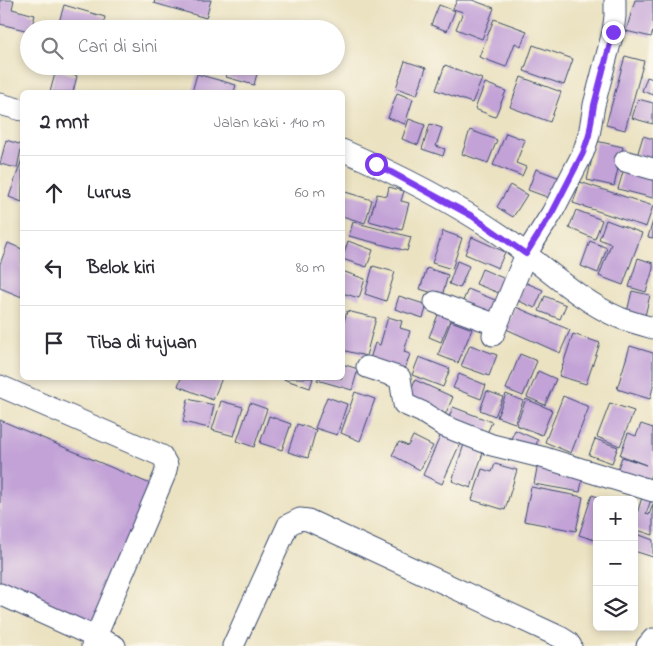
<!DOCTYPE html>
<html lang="id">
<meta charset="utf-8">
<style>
:root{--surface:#fff;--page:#f2f2f3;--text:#2b2b33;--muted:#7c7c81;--line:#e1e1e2}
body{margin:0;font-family:"Indie Flower",sans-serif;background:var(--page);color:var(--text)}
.controls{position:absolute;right:15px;bottom:15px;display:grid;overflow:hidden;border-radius:8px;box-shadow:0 2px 8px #0003}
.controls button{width:45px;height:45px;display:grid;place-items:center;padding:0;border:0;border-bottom:1px solid var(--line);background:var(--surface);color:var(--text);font:25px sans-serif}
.stop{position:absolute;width:15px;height:15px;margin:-11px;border:4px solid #7c3aed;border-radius:50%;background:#fff}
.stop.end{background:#7c3aed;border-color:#fff;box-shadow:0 1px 5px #0008}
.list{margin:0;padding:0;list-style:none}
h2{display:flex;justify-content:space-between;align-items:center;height:65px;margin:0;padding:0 20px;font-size:21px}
h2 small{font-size:16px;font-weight:400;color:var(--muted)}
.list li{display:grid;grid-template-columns:32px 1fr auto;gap:15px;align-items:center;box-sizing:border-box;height:75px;padding:0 20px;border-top:1px solid var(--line)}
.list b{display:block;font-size:19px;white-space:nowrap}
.list em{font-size:16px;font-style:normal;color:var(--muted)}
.icon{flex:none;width:28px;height:28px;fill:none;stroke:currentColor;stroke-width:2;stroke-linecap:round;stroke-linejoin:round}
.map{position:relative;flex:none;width:653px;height:646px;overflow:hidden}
.search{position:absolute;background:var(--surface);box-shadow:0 2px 8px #0003;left:20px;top:20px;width:325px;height:55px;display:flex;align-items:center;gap:12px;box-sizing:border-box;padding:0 18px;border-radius:28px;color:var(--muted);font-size:19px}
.panel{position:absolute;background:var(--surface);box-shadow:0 2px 8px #0003;left:20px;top:90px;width:325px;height:290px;border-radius:8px}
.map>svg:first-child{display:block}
</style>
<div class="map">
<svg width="653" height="646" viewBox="0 0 653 646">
<rect width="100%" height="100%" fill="#fbf7ec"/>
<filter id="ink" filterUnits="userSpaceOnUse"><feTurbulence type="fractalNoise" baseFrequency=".02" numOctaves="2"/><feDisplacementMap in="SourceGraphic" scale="10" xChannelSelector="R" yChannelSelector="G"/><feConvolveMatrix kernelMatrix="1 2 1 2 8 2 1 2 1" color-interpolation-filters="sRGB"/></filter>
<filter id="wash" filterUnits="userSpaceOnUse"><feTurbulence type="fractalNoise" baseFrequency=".0096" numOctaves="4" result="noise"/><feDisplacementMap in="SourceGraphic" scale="20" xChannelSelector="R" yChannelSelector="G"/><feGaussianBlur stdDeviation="1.12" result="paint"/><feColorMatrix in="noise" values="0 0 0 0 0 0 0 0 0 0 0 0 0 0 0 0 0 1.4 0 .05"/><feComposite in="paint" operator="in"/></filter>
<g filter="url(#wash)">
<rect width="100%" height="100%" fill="#ebe2c1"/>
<g id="blocks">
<path fill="#c2a2d7" d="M0 0H14L12 9 35 15 31 29H29V31L0 24Z
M155 0H211L206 18 154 3Z
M457 0H472L494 8 482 39 456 29 463 12 453 9Z
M635 0H653V31L651 37 626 31Z
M64 5 105 17 102 29H57Z
M439 5 455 11 447 31 431 25Z
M494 19 527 31 521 46 515 43 506 67 479 57Z
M533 45 573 59 564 85 524 71Z
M625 56 644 61 625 130 606 125Z
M405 61 426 68 417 95 396 88Z
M445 65 482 79 472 103 436 90Z
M229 66H259L254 85 226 77Z
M56 70 77 76 73 92H50Z
M197 74 236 85 234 92H192Z
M521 77 561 92 550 122 510 107Z
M647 77 653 79V95L642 91Z
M485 83 506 91 495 117 475 109Z
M397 93 413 99 405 124 388 118Z
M638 99 653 103V124L632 118Z
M409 119 425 125 418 145 402 139Z
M430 124 442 128 436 146 445 149 443 156 422 149Z
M470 130 497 140 488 163 462 154Z
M506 133 525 140 516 163 526 167 522 176 493 165Z
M643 136 653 139V160L637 156Z
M6 140 22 145 17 168 0 164Z
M596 141 623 147 614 186 587 180Z
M22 159V202L9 197Z
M625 165 653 173V198L618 189Z
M536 169 563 179 555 200 528 190Z
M580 182 653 206 646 227 573 203Z
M510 185 527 195 513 217 497 207Z
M389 187 404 191 401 201 409 203 402 230 369 221 377 194 387 196Z
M342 191 372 200 365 223 342 216Z
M576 210 602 220 595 239 569 228Z
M606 220 642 233 623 285 599 276 611 244 599 239Z
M653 221V238L648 237Z
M353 222 411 237 407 251 349 236Z
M443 231 462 238 452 269 432 263Z
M472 237 505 252 498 268 465 254Z
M348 241 373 250 367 267 342 259Z
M590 241 607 248 598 273 581 266Z
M8 243 22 249V297L0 288V264Z
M638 258 653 263V269L646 292 629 287Z
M457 261 469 266 460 288 449 284Z
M373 266 395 272 386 301 365 294Z
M427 268 448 275 442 296 420 289Z
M482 269 510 281 504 295 476 284Z
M342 271 365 279 359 298 342 293Z
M524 282 543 290 535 308 516 300Z
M468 289 500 302 493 321 460 308Z
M632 291 650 295 644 320 626 316Z
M399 296 427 305 423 318 395 309Z
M545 296 566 305 560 319 539 311Z
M516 307 570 330 560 353 506 329Z
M440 310 452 315 441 342 429 337Z
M347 311 376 318 366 356 342 350V329Z
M388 317 402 321 400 328 410 331 404 352 410 354 404 372 369 362 375 343 380 345Z
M451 321 472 329 458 363 438 355Z
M573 334 600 343 586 384 559 376Z
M470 345 497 355 489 376 461 366Z
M630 346 653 353V387L650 399 617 389Z
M520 354 537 361 523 396 506 389Z
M419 357 450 369 443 387 412 375Z
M342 364 358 369 352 390 317 380 318 378H342Z
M538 371 556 379 545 405 527 397Z
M459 374 486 385 481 399 453 388Z
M181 378H222L213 400 178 386Z
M280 378H313L310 388Z
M415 380 453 397 445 415 407 399Z
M487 391 503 397 495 416 480 410Z
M355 392 375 399 360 441 341 433Z
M506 394 523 401 515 423 497 417Z
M563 396 589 407 571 453 545 442Z
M327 397 347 404 337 435 315 428Z
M188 399 214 405 209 428 183 422Z
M526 399 552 410 542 435 516 425Z
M221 401 243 407 234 436 212 430Z
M250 403 267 409 254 447 237 441Z
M610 403 634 411 620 446 597 437Z
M453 407 492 422 484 440 446 425Z
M269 416 291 424 282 450 260 443Z
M0 420 155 486 93 628 0 587Z
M297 424 316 430 308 458 288 452Z
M641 424 653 428V468L647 487 615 476 622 457 646 465 620 455 628 433 636 436Z
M443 430 462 439 442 484 423 475Z
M515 430 538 440 534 450 510 441Z
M413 436 433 446 420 470 392 455 399 442 408 446Z
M595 439 618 447 612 463 589 455Z
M465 441 485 447 471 488 452 481Z
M538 463 584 471 580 492 534 484Z
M495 464 517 470 505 510 472 500 482 469 492 472Z
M531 487 583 497 576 531 524 521Z
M643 494 652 497 646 514 649 515 653 504V535L634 529 636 517Z
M592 495 604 499 597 500V541L579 535Z
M637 534 653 540V557L634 551V540Z"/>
</g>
</g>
<g filter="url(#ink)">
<use href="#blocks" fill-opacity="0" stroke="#3a4a6d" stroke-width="1"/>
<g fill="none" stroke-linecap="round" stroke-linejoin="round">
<defs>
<path id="minor" d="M0 104 22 110
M342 150C398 174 451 201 501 235 538 261 579 301 620 318 631 322 642 325 653 328
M625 161 653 169
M435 302 497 325
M493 335 526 254 552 213 583 153 589 135 594 105 613 32 615 16V0
M367 367 400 378 404 404 422 412 444 426 492 445 545 458 653 491
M0 386 162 456 167 465 165 474 92 646
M0 594 115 646
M233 646 288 525 300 519 308 520 560 637 568 642 571 646
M647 646 653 639"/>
</defs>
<use href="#minor" stroke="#3a4a6d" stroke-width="23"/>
<use href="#minor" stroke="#fff" stroke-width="21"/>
</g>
</g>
<g fill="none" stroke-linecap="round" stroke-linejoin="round" filter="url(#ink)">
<path stroke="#7c3aed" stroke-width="6" d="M376 164 472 216 526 254 552 213 583 153 589 135 594 105 613 32"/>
</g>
</svg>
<div class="controls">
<button>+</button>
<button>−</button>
<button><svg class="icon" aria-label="layers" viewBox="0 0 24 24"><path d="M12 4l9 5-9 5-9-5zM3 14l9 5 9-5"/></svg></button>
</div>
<div class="stop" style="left:376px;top:164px"></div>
<div class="stop end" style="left:613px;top:32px"></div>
<div class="search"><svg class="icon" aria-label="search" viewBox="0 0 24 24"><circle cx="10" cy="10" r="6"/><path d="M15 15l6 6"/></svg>Cari di sini</div>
<section class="panel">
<h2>2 mnt<small>Jalan kaki · 140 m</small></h2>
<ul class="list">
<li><svg class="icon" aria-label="ahead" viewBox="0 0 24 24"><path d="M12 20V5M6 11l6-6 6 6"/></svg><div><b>Lurus</b></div><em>60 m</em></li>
<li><svg class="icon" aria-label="left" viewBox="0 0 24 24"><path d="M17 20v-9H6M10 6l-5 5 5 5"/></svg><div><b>Belok kiri</b></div><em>80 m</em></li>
<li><svg class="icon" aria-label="arrive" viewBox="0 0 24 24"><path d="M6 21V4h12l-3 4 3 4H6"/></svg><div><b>Tiba di tujuan</b></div></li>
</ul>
</section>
</div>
